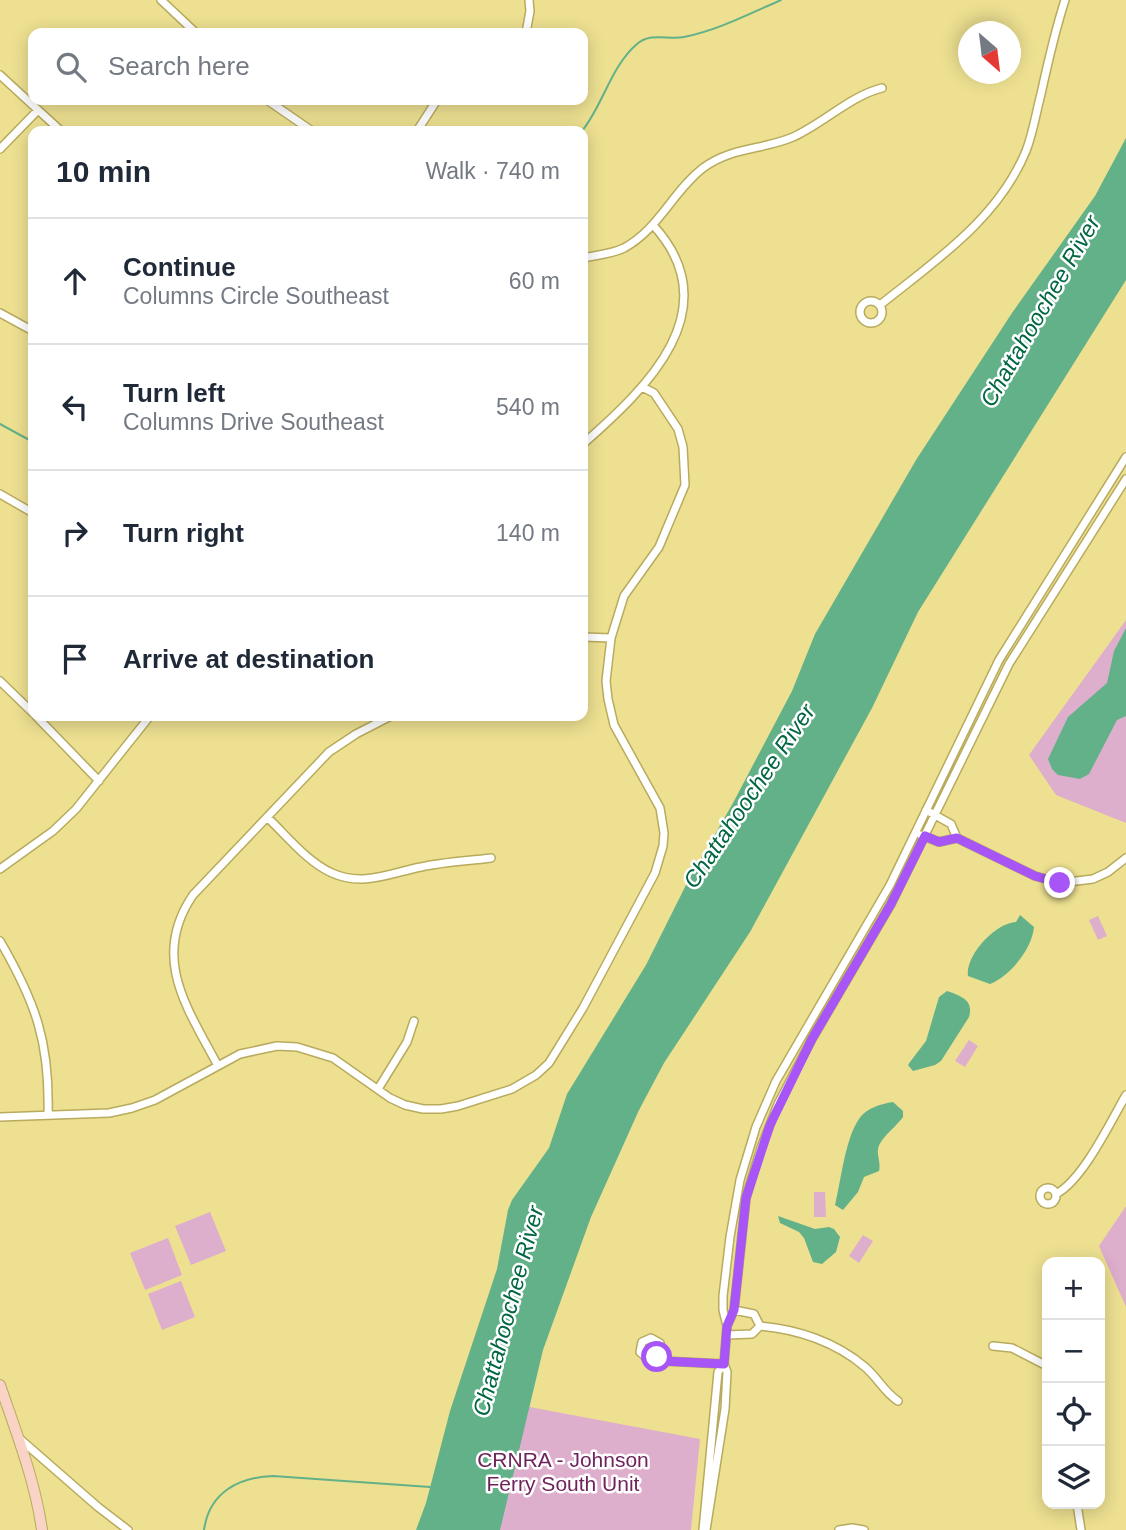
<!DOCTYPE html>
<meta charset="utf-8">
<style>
:root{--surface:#fff;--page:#f2f2f3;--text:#1f2937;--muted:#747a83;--line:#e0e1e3}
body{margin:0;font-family:Helvetica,sans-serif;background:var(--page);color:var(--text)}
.controls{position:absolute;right:21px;bottom:21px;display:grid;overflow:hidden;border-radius:14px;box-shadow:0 4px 18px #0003}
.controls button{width:63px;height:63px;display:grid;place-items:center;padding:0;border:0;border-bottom:2px solid var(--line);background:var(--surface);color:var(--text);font:35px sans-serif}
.compass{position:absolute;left:958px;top:21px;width:63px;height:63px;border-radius:50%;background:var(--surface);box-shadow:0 4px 18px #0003;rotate:152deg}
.stop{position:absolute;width:21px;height:21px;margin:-16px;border:5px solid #a855f7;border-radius:50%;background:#fff}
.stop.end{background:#a855f7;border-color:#fff;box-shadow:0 2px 7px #0008}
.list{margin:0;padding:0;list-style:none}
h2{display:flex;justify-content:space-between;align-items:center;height:91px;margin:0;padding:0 28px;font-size:30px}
h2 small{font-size:23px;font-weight:400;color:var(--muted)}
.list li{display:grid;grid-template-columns:46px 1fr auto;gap:21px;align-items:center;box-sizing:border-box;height:126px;padding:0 28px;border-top:2px solid var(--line)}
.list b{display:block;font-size:26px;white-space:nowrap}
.list p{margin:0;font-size:23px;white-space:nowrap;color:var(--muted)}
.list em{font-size:23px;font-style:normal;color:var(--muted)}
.icon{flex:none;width:38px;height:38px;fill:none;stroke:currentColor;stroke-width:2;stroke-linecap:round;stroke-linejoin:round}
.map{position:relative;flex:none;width:1126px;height:1530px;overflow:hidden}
.search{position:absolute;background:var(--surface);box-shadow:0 4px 18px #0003;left:28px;top:28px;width:560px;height:77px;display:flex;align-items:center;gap:18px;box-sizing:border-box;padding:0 24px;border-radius:14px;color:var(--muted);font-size:26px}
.panel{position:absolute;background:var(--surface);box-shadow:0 4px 18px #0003;left:28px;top:126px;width:560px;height:595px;border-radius:14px}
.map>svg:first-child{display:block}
</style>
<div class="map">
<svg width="1126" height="1530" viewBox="0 0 1126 1530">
<rect width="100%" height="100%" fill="#ede091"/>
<path fill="#deaecd" d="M1126 620V823L1056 795 1029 755Z
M1098 916 1107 936 1098 940 1089 920Z
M969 1040 978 1046 965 1067 955 1061Z
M814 1192H825L826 1217H814Z
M1126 1206V1307L1099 1246Z
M210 1212 226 1251 191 1265 175 1226Z
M863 1235 873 1241 859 1263 849 1256Z
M168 1238 182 1275 145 1290 130 1253Z
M181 1281 195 1317 162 1330 148 1294Z
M524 1406 700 1439 691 1530H484Z"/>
<path fill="#63b188" d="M1126 138V280L918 612 872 708 750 932 664 1063 639 1110 591 1217 543 1350 500 1530H416L426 1503 450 1411 497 1269 508 1210 512 1200 549 1148 567 1094 646 965 688 881 733 803 792 691 815 634 916 460 1012 313 1095 196Z
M1126 628V716L1117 720 1089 774 1080 779 1058 775 1052 769 1048 759 1068 717 1107 683 1114 651Z
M1020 915 1034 927C1032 949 1010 976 990 984L968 976C965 956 995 923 1016 922Z
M947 991C961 996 974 1000 969 1017L941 1061 935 1065 913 1071 908 1065 910 1062 926 1041 939 997Z
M893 1102 903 1111V1117C897 1126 880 1138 878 1149 877 1156 881 1163 879 1171L864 1177 858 1192 843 1210 835 1205C841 1181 845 1139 859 1119 866 1108 881 1104 893 1102Z
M778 1216 815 1229 829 1227 834 1229 840 1237 836 1252 822 1264 813 1262 804 1238 799 1232 780 1223Z"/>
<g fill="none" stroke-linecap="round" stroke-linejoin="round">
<path stroke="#63b188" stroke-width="2" d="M582 131C603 105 611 66 637 44 651 32 668 40 684 37 718 30 749 14 781 0
M0 424 33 442
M204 1530C209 1493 238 1477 273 1476L430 1487"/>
<defs>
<path id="street" d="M161 0 196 33
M526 33 530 11 529 0
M0 75 61 131
M267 100 312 131
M417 131 437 100
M0 149 38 110
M583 258C597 255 612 254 624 248 659 229 673 191 703 168 731 147 763 150 793 137 824 123 850 96 882 88
M860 312a11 11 0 1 1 22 0a11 11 0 1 1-22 0Z
M880 305C935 261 998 219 1026 151 1033 133 1036 113 1041 94 1048 62 1055 31 1065 0
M0 313 33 331
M583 444C647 388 730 309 653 225
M1126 457 999 660 890 885 776 1081 756 1127 740 1180 730 1237 723 1296V1310L727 1326 734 1310 746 1198 761 1148 778 1104 812 1039 891 904 1009 664 1126 479
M0 494 33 513
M583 637 611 638
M0 681 33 713
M36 716 99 781
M926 810 951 824 957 838
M267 817C286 835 307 862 332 873 363 887 390 873 421 867 444 862 468 861 491 858
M921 835 939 842 957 838 1035 876 1060 883 1093 879 1108 872 1126 858
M0 869 53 831 76 809 150 716
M0 941C36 1003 50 1043 48 1115
M218 1066C188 1009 150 958 193 895L329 752 356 734 391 716
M378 1089 407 1042 414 1021
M0 1117 109 1113 132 1108 155 1100 240 1054 277 1046 297 1047 333 1058 390 1098 405 1105 423 1109H441L458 1106 512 1089 536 1075 549 1063 583 1008 655 873 663 846 664 833 660 808 614 725 608 699 606 681 611 638 624 596 659 547 685 485 683 447 678 429 654 393 642 387
M1040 1196a8 8 0 1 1 16 0a8 8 0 1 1-16 0Z
M1056 1194C1083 1180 1111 1121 1126 1095
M734 1310 754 1314 760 1326
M760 1326C797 1329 836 1342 865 1367 878 1378 884 1392 898 1401
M727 1335 752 1334 760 1326
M993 1346 1012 1348 1047 1366
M657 1357 661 1353 660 1343 651 1338 642 1342 640 1352 648 1359 657 1357 663 1361 724 1364
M20 1439 98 1507 128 1530
M1077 1504 1081 1530
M703 1530 718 1372 724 1364
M706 1530 725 1409 727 1372 724 1364 727 1326
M839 1530 852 1528 864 1530"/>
<path id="secondary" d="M0 1385C16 1432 35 1480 42 1530"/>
</defs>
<use href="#street" stroke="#b8ab5d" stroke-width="10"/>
<use href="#secondary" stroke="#b8ab5d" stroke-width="12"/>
<use href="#street" stroke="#fff" stroke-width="7"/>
<use href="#secondary" stroke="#f8d3c6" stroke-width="10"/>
</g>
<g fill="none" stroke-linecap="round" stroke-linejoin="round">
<path stroke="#a855f7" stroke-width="9" d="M657 1357 663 1361 724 1364 727 1326 734 1310 746 1198 770 1125 812 1039 891 904 925 836 939 842 957 838 1035 876 1060 883"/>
</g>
<g text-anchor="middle" stroke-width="5" stroke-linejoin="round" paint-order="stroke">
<g font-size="21" fill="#6f225b" stroke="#fff">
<text x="563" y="1467">CRNRA - Johnson<tspan x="563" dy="24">Ferry South Unit</tspan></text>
</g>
<g font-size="23" font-style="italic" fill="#006742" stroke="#fff">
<text transform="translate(1040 311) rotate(-60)" y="8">Chattahoochee River</text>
<text transform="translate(749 796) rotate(-56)" y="8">Chattahoochee River</text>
<text transform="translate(508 1311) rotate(-75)" y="8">Chattahoochee River</text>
</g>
</g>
</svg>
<div class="controls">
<button>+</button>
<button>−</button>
<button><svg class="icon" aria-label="locate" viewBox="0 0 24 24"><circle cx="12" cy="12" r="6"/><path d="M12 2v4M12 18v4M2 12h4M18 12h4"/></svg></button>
<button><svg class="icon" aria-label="layers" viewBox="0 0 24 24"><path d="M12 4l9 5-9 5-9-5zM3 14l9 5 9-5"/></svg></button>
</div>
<svg class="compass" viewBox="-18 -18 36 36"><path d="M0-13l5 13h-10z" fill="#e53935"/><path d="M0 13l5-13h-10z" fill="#747a83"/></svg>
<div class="stop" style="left:657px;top:1357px"></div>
<div class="stop end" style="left:1060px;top:883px"></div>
<div class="search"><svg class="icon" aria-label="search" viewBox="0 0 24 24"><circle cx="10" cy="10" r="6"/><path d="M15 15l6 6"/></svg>Search here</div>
<section class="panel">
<h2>10 min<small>Walk · 740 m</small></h2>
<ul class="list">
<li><svg class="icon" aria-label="ahead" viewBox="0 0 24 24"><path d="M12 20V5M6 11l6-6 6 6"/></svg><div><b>Continue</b><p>Columns Circle Southeast</p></div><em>60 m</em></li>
<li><svg class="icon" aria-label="left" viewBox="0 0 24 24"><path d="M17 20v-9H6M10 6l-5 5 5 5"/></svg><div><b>Turn left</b><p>Columns Drive Southeast</p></div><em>540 m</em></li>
<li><svg class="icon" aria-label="right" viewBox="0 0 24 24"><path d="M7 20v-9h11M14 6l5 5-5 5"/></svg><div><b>Turn right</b></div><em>140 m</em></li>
<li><svg class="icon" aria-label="arrive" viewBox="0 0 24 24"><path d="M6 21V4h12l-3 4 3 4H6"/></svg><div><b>Arrive at destination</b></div></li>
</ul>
</section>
</div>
